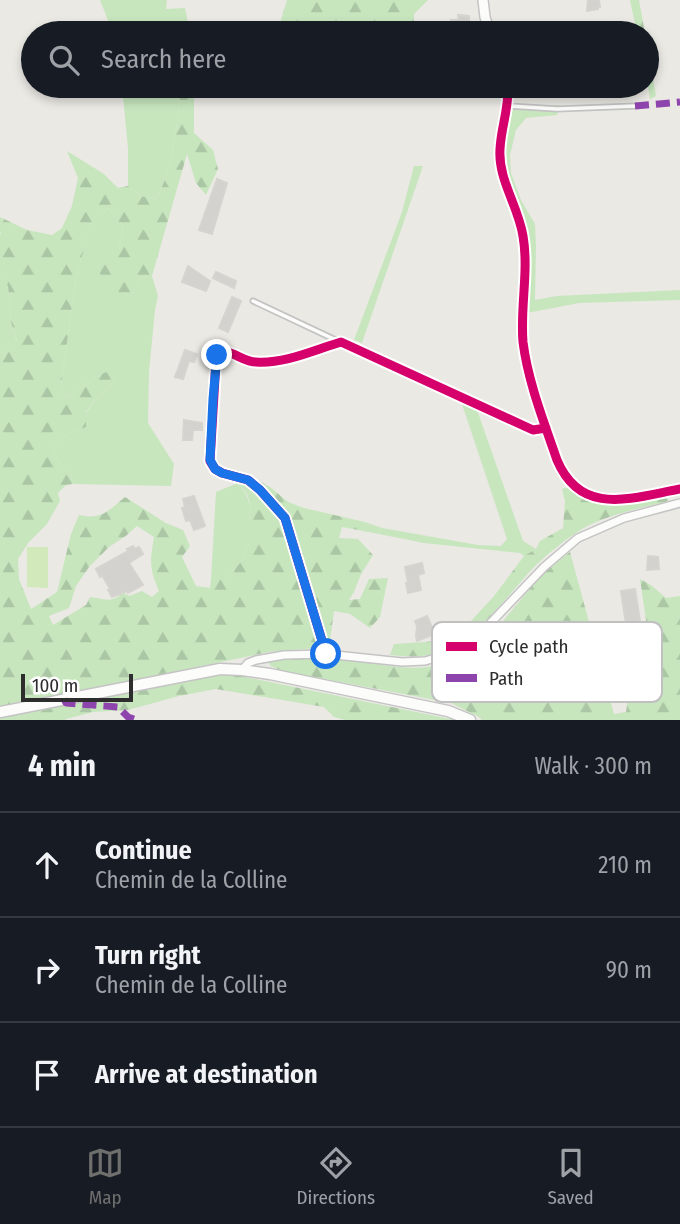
<!DOCTYPE html>
<meta charset="utf-8">
<style>
:root{--surface:#171b24;--page:#20242c;--text:#f1f3f6;--muted:#9ea1a6;--line:#363941;--accent:#6f6f6d}
body{margin:0;font-family:"Fira Sans Condensed",sans-serif;background:var(--page);color:var(--text)}
.scale{position:absolute;left:21px;bottom:18px;width:112px;box-sizing:border-box;padding-left:7px;border:4px solid #2d2d2d;border-top:0;font-size:19px;line-height:24px;white-space:nowrap;color:#2d2d2d;-webkit-text-stroke:5px #fff;paint-order:stroke}
.stop{position:absolute;width:21px;height:21px;margin:-16px;border:5px solid #1a73e8;border-radius:50%;background:#fff}
.stop.end{background:#1a73e8;border-color:#fff;box-shadow:0 2px 7px #0008}
.list{margin:0;padding:0;list-style:none}
h2{display:flex;justify-content:space-between;align-items:center;height:91px;margin:0;padding:0 28px;font-size:30px}
h2 small{font-size:23px;font-weight:400;color:var(--muted)}
.list li{display:grid;grid-template-columns:46px 1fr auto;gap:21px;align-items:center;box-sizing:border-box;height:105px;padding:0 28px;border-top:2px solid var(--line)}
.list b{display:block;font-size:26px;white-space:nowrap}
.list p{margin:0;font-size:23px;white-space:nowrap;color:var(--muted)}
.list em{font-size:23px;font-style:normal;color:var(--muted)}
.icon{flex:none;width:38px;height:38px;fill:none;stroke:currentColor;stroke-width:2;stroke-linecap:round;stroke-linejoin:round}
.map{position:relative;flex:none;width:680px;height:720px;overflow:hidden}
.search{position:absolute;background:var(--surface);box-shadow:0 4px 10px #0003;left:21px;right:21px;top:21px;height:77px;display:flex;align-items:center;gap:18px;box-sizing:border-box;padding:0 24px;border-radius:38px;color:var(--muted);font-size:26px}
.sheet{height:406px;background:var(--surface)}
nav{display:flex;justify-content:space-around;align-items:center;box-sizing:border-box;height:98px;border-top:2px solid var(--line);background:var(--surface);font-size:19px;color:var(--muted)}
nav a{display:grid;justify-items:center;gap:4px}
nav .on{color:var(--accent)}
.map>svg:first-child{display:block}
</style>
<div class="map">
<svg width="680" height="720" viewBox="0 0 680 720">
<defs>
<pattern id="forest-firs" width="22" height="20" patternUnits="userSpaceOnUse" patternTransform="scale(1.75)"><rect width="22" height="20" fill="#c7e6be"/><path d="M5 1l3.5 6h-7zM16 11l3.5 6h-7z" fill="#abc6a4"/></pattern>
</defs>
<rect width="100%" height="100%" fill="#eae9e4"/>
<path fill="#c7e6be" d="M100 0H167L166 9 185 8 190 33H113Z
M122 86H193L194 96 180 98C176 133 173 168 156 200L141 196 128 186V148Z
M559 105 557 115 526 118 516 130 510 155 511 173 521 200 535 224 536 246 535 300 557 296 680 290V300L579 303 527 313 530 257 527 229 509 177 504 151 513 107Z
M414 166H423L362 343 354 340 402 212Z
M108 208 123 227 119 250 131 297 139 279 152 276 158 296 155 310 149 372 148 423 174 464 171 486 73 484 70 472 60 465 52 445 71 433 86 427V413L97 398 115 380 110 371 95 377 66 399 61 386 76 277 93 217Z
M0 277 8 285 11 322 17 342 5 354 0 351Z
M461 401 476 407 523 541 536 549 524 556 520 553 424 543 379 534 382 528 478 545 501 546 507 539Z
M238 483 246 494 251 508 249 521V543L241 562 224 580H211L216 492Z"/>
<path fill="url(#forest-firs)" fill-rule="evenodd" d="M287 0H428L414 14V22L426 27 422 33H277Z
M630 0H639L645 33H637Z
M647 43 656 96 650 99 647 80Z
M333 86H499L503 93 497 97 338 88Z
M194 96V133L213 150 218 169 206 195 196 183 187 154 152 276 139 279 131 297 114 291 94 266V253L119 250 123 227 108 208 93 218 76 277 61 386 66 399 95 377 111 370 115 380 97 398 86 412V427L71 433 52 445 60 465 70 472 73 484 66 485 58 493 60 501 47 524 28 543 18 559 19 579 31 609 57 592 71 534 79 515C102 520 108 511 125 497L166 523 183 530 190 546 182 557 196 586 210 588 211 580H224L241 562 249 543V521L251 508 247 494 238 483 240 480C282 503 288 532 300 574 306 596 312 617 318 638L317 648 269 652 0 708V351L5 354 17 341 11 322 8 286 0 277V235L1 233 0 232V217L27 230 52 235 62 228 72 206 78 178 67 151 104 174 118 188 128 186 141 196 156 200C173 168 176 133 180 97ZM137 526 154 537C150 561 149 568 159 591L152 597 142 591 129 596 119 590V596C110 603 100 598 90 597L86 605 53 625 49 616 69 608 76 586 89 567 109 547 127 535Z
M238 470 270 487 288 502 304 508 365 522 382 528 379 534 342 527 339 538 358 539 373 555 361 574 354 592 349 600 360 599 369 579 388 578 380 617 370 628 350 614 334 611 329 648 288 517 262 488 237 474Z
M569 487C573 490 577 495 582 497 607 511 640 501 666 496L668 501C642 508 605 515 582 529 566 539 550 552 536 565 507 595 482 635 442 651 425 658 408 657 390 655L394 644 438 641 453 634 472 620 494 596 524 556 536 549 540 541 563 528 565 501 562 489Z
M570 552 614 714 626 712 630 683 639 662 650 647 640 579 651 585 666 598 680 596V720H482L479 717 451 703 282 671 271 666 268 662C288 658 306 656 327 657 372 660 415 679 458 658 495 640 517 600 545 572 552 565 562 559 570 552Z
M213 674H231L455 720H345L334 717 324 707 216 689 179 696 128 710 93 712 66 719 65 720H0V717Z"/>
<path fill="#d1e9bb" d="M27 547H48V588L27 587Z"/>
<path fill="#d3d2ce" stroke="#d5d4cf" stroke-width="2" d="M588 0H599L600 7H598V9L587 11Z
M458 15 469 16V33H453L451 20H459Z
M586 23V33H570V24Z
M217 179 227 183 212 234 199 230Z
M188 266 210 281 206 291 182 282Z
M216 272 236 281 234 288 213 278Z
M232 297 241 301 228 332 219 328Z
M185 350 197 354 194 362 189 361 183 379 175 377Z
M184 420 202 423V430H193L192 440H183Z
M194 496 205 526 194 530 190 520 186 521 182 508 185 507 183 499Z
M133 546 135 549 139 547 143 554 129 563 143 585 128 593 127 591 112 597 108 590 110 589 102 575 100 577 96 569 128 551 127 549Z
M648 556 658 557 659 569 647 570Z
M422 563 424 573 418 575 421 590 408 593 406 583H408L405 567Z
M635 589 642 634 628 637 621 591Z
M427 616 435 634 417 641 416 636 417 626 415 621Z"/>
<g fill="none" stroke-linecap="round" stroke-linejoin="round">
<defs>
<path id="service" d="M510 106 557 109 635 106
M253 301 340 342"/>
<path id="minor" d="M326 654 285 518 260 490 248 480 222 473 215 469 210 461 216 361 217 355 220 352C233 350 243 362 256 362 285 364 314 350 341 342L533 430 546 428
M242 670 248 663 256 660 284 655 326 654 402 662 425 661 456 652 479 635 544 567 578 538 624 518 680 503"/>
<path id="tertiary" d="M483 0 485 17 490 33
M508 86C509 108 501 128 500 149 498 180 518 205 523 236 529 271 520 307 523 342 528 382 544 422 557 460 581 517 631 498 680 489"/>
<path id="secondary" d="M0 712 220 669 242 670 270 674 448 711 470 720"/>
</defs>
<use href="#service" stroke="#c4c4c4" stroke-width="7"/>
<use href="#minor" stroke="#c4c4c4" stroke-width="10"/>
<use href="#tertiary" stroke="#c4c4c4" stroke-width="12"/>
<use href="#secondary" stroke="#c4c4c4" stroke-width="13"/>
<use href="#service" stroke="#fcfcfb" stroke-width="3.5"/>
<use href="#minor" stroke="#fcfcfb" stroke-width="7"/>
<use href="#tertiary" stroke="#fcfcfb" stroke-width="9"/>
<use href="#secondary" stroke="#fcfcfb" stroke-width="10"/>
<path stroke="#8e44ad" stroke-width="7" stroke-dasharray="14 7" stroke-linecap="butt" d="M635 106 680 102
M64 699 66 703 118 707 128 717 137 720"/>
<defs>
<path id="cycleway" d="M508 86C509 108 501 128 500 149 498 180 518 205 523 236 529 271 520 307 523 342 528 382 544 422 557 460 581 517 631 498 680 489
M326 654 285 518 260 490 248 480 222 473 215 469 210 461 216 361 217 355 220 352C233 350 243 362 256 362 285 364 314 350 341 342L533 430 546 428"/>
</defs>
<use href="#cycleway" stroke="#fff" stroke-width="13"/>
<use href="#cycleway" stroke="#d6006c" stroke-width="9"/>
</g>
<g fill="none" stroke-linecap="round" stroke-linejoin="round">
<path stroke="#1a73e8" stroke-width="9" d="M217 355 213 399 210 460 215 469 222 473 248 480 260 490 285 518 326 654"/>
</g>
<rect x="432" y="622" width="230" height="80" rx="10" fill="#fff" stroke="#c0c0c0" stroke-width="2"/>
<rect x="446" y="642" width="31" height="9" fill="#d6006c"/>
<rect x="446" y="674" width="31" height="8" fill="#8e44ad"/>
<g font-size="19" fill="#2d2d2d">
<text x="489" y="653">Cycle path</text>
<text x="489" y="685">Path</text>
</g>
</svg>
<div class="scale">100 m</div>
<div class="stop" style="left:326px;top:654px"></div>
<div class="stop end" style="left:217px;top:355px"></div>
<div class="search"><svg class="icon" aria-label="search" viewBox="0 0 24 24"><circle cx="10" cy="10" r="6"/><path d="M15 15l6 6"/></svg>Search here</div>
</div>
<section class="sheet">
<h2>4 min<small>Walk · 300 m</small></h2>
<ul class="list">
<li><svg class="icon" aria-label="ahead" viewBox="0 0 24 24"><path d="M12 20V5M6 11l6-6 6 6"/></svg><div><b>Continue</b><p>Chemin de la Colline</p></div><em>210 m</em></li>
<li><svg class="icon" aria-label="right" viewBox="0 0 24 24"><path d="M7 20v-9h11M14 6l5 5-5 5"/></svg><div><b>Turn right</b><p>Chemin de la Colline</p></div><em>90 m</em></li>
<li><svg class="icon" aria-label="arrive" viewBox="0 0 24 24"><path d="M6 21V4h12l-3 4 3 4H6"/></svg><div><b>Arrive at destination</b></div></li>
</ul>
</section>
<nav>
<a class="on"><svg class="icon" aria-label="map" viewBox="0 0 24 24"><path d="M3 6l6-2 6 2 6-2v14l-6 2-6-2-6 2zM9 4v14M15 6v14"/></svg>Map</a>
<a><svg class="icon" aria-label="directions" viewBox="0 0 24 24"><path d="M12 3l9 9-9 9-9-9zM9 14v-3h6M13 9l2 2-2 2"/></svg>Directions</a>
<a><svg class="icon" aria-label="saved" viewBox="0 0 24 24"><path d="M7 4h10v16l-5-4-5 4z"/></svg>Saved</a>
</nav>
